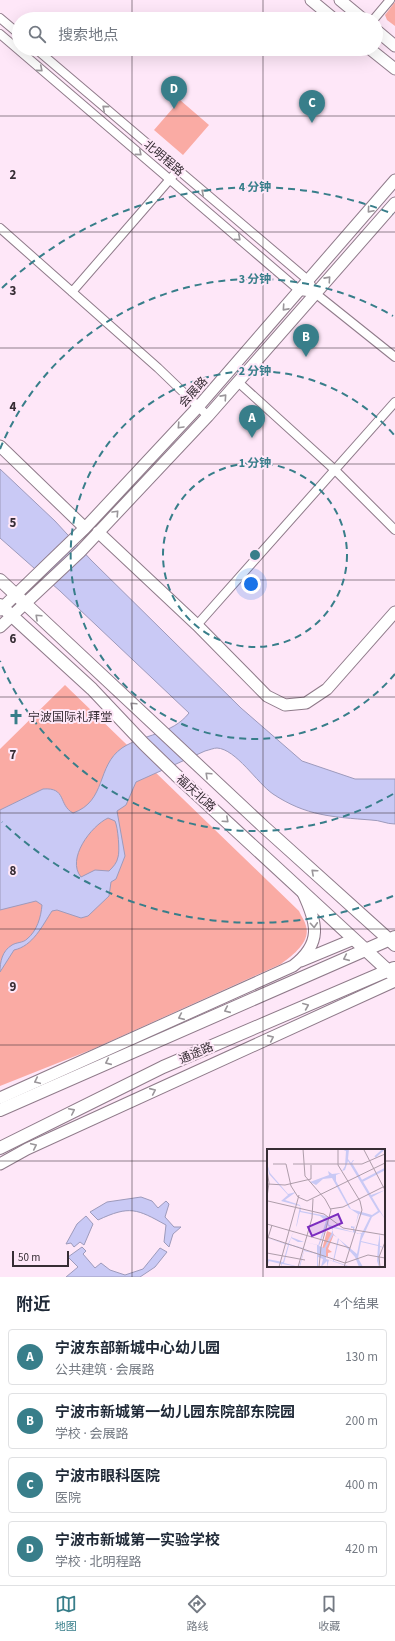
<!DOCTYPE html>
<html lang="zh">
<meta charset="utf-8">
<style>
:root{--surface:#fff;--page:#f6f6f7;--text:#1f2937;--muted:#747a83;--line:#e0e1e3;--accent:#387e8a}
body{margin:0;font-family:"Source Sans 3","Noto Sans SC",sans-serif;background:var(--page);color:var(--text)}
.scale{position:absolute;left:12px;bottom:10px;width:57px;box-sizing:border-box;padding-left:4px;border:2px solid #362d34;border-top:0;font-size:11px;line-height:14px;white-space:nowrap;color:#362d34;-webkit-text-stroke:3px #fee7f8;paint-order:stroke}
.you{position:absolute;left:251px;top:584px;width:14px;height:14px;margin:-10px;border:3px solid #fff;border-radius:50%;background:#1a73e8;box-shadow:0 0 0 6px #1a73e833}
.badge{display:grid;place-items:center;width:26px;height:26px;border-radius:50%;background:var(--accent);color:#fff;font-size:13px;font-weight:700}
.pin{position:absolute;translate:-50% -33px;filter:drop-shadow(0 1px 2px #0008)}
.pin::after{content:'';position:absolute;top:21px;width:14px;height:12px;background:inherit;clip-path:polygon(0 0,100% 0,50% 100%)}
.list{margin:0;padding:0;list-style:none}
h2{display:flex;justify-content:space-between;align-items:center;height:52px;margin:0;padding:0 16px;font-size:17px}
h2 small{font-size:13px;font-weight:400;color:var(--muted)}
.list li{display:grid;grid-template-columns:26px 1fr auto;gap:12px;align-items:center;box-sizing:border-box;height:56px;margin:0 8px 8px;padding:0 8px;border:1px solid var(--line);border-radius:4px}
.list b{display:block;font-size:15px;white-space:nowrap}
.list p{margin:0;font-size:13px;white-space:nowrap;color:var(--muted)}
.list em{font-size:13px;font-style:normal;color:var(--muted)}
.icon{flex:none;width:22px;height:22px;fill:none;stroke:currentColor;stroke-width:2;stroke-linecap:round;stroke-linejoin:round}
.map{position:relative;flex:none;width:395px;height:1277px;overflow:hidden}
.search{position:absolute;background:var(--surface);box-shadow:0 4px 16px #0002;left:12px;right:12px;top:12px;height:44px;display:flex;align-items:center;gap:10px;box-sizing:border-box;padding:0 14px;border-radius:22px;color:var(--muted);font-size:15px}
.sheet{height:308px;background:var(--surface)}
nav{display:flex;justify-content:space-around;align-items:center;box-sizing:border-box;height:56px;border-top:1px solid var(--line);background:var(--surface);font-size:11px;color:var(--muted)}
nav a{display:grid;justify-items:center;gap:2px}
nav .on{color:var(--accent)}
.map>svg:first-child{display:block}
</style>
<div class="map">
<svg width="395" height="1277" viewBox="0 0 395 1277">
<rect width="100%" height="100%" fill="#fee7f8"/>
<path fill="#faaba4" d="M395 2V26L387 20 385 15Z
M180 100 209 125 183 155 154 130Z
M65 685 299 911C301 916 305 921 306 926 311 942 292 956 281 964L93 1049 0 1086V749Z"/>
<path fill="#c9c9f5" stroke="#9d9abb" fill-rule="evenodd" d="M0 469 55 521 91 560 241 708 302 761 355 779H395V824C386 824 380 820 371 820 333 817 306 816 273 794 257 783 236 749 217 748 214 748 209 750 205 751L136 782 126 805 117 811 125 856 116 879 111 882 109 896 88 916 81 918 57 910 52 911C42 926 33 946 14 950L0 972C0 962 2 951 12 945 17 942 23 943 27 939 37 931 41 917 42 905L36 901 0 910V810L43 789C67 787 58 805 73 813 107 801 96 766 122 748 143 734 172 735 189 713L60 591 0 538ZM108 818 115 821C118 827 120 852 118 857 117 863 113 867 109 871L95 870 81 877C66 859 91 826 108 818Z
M141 1197 152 1201 158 1208 166 1201 169 1204 165 1217 174 1227H181L173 1234 169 1247 164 1242 166 1225C137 1209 130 1205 98 1220L90 1212 107 1202Z
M86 1216 93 1224 84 1245 80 1242 74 1247 71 1243 66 1244 77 1224Z
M82 1247 86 1251 83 1254 95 1268 101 1263 110 1270 125 1275 143 1269 160 1248 167 1252 155 1267 140 1277H66L78 1267 68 1257Z"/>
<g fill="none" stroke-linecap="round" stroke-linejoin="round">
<defs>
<path id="street" d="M0 18 19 34
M374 19 390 0
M0 34 300 291 315 293
M36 49 309 281 315 293 395 357
M0 228 158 368 208 416
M72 292 178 170
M238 382 335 470 395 530
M197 625 395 402"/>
<path id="secondary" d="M311 0 334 19
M340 0 363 19
M376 30 395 46
M370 49 395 69
M0 446 85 528
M98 532 197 625 267 696 285 705 306 703 327 689 395 612
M0 610 85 528 198 407 395 180
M0 627 80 552 208 416 395 203
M301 961 354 939
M0 1098 293 966C323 943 317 923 303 893
M0 1164 27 1149 395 981"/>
<path id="primary" d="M0 580 264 827 395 945
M0 605 92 689 144 744 176 775 395 977
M0 1110 395 937
M0 1148 163 1067 394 968"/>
</defs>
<use href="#street" stroke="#8f7b8a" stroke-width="10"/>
<use href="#secondary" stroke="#8f7b8a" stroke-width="13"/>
<use href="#primary" stroke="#8f7b8a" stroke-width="14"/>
<use href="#street" stroke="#fff" stroke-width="8"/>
<use href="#secondary" stroke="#fff" stroke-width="11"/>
<use href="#primary" stroke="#fff" stroke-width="12"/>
</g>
<defs><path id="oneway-chevron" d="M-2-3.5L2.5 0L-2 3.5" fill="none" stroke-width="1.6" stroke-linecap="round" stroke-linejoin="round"/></defs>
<g stroke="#9a969a">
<use href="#oneway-chevron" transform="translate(40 69) rotate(40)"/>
<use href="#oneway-chevron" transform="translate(105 108) rotate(-140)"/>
<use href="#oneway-chevron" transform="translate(139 153) rotate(40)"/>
<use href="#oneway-chevron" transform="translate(204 192) rotate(-140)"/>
<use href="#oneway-chevron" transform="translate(370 210) rotate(131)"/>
<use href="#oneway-chevron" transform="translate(238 238) rotate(41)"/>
<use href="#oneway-chevron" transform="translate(328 279) rotate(-48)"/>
<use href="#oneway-chevron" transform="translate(285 308) rotate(132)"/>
<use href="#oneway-chevron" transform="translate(224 397) rotate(-48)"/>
<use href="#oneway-chevron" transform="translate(180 426) rotate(133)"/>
<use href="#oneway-chevron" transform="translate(116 513) rotate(-47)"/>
<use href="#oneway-chevron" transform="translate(38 617) rotate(-137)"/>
<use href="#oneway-chevron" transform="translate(133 705) rotate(-137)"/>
<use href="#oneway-chevron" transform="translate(208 775) rotate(-137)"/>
<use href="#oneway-chevron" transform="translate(226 820) rotate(42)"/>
<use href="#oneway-chevron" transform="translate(314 872) rotate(-138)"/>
<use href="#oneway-chevron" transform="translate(314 925) rotate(86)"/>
<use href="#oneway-chevron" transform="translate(346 958) rotate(156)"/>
<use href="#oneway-chevron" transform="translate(306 1006) rotate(-23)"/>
<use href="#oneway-chevron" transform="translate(227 1010) rotate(156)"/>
<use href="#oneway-chevron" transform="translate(181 1017) rotate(156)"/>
<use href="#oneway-chevron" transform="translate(271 1038) rotate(-24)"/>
<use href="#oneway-chevron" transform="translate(108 1062) rotate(156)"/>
<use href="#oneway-chevron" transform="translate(37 1081) rotate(155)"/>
<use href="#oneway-chevron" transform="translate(153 1091) rotate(-24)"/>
<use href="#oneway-chevron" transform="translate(72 1111) rotate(-26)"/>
<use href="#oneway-chevron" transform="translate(34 1146) rotate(-25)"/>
</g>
<path fill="none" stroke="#362d34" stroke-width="1" stroke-opacity="0.55" d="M132 0V19M263 0V19M132 49V1277M263 49V1277M0 116H395M0 232H395M0 348H395M0 464H395M0 580H395M0 697H395M0 813H395M0 929H395M0 1045H395M0 1161H268M384 1161H395"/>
<g fill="none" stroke="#387e8a" stroke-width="2" stroke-dasharray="7 5">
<circle cx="255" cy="555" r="92"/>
<path d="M395 674A184 184 0 1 1 395 436"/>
<path d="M393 794A276 276 0 0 1 0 661M0 449A276 276 0 0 1 393 316"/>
<path d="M393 896A368 368 0 0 1 2 822M2 288A368 368 0 0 1 393 214"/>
</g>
<defs>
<symbol id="church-bare" viewBox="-9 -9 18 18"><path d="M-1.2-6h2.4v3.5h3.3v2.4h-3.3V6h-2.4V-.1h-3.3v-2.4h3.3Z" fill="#387e8a" stroke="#fee7f8" stroke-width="2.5" paint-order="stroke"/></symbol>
</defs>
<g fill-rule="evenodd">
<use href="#church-bare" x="5" y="706" width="22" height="22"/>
</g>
<g text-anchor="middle" stroke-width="4" stroke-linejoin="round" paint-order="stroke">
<g font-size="12" fill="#362d34" stroke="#fee7f8">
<text transform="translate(164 158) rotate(40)" y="4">北明程路</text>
<text transform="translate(193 392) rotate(-48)" y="4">会展路</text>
<text transform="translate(196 793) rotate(42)" y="4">福庆北路</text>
<text transform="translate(196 1053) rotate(-23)" y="4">通途路</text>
</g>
<g font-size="12" fill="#362d34" stroke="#fee7f8" text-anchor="start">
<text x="28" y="721">宁波国际礼拜堂</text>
</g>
</g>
<g transform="translate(267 1149)">
<rect width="118" height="118" fill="#fee7f8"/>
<path d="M60 82 67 85 61 100 65 103 61 104V108L54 104Z" fill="#faaba4"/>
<path d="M74 0H82L81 10 84 14 86 11H87L85 14 104 46 118 41 105 48 118 70 113 63 105 68 94 92 111 96 113 84 118 78 113 84V97L118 99 113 98 112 118 110 112 111 97 94 93 91 109 96 118H92L88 108 72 90 67 112 81 117 82 118 62 111 60 118V112L54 118 56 110 51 108V118H50V105L37 102 33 118 15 115 14 118V115L2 112 0 118V110L16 113 21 96 0 89 21 95 29 78 33 57 14 52 21 46 2 25 0 14 3 24 21 45 29 43 18 51 33 56 34 62 60 67 62 76 86 83V79H84V77L88 78 91 65 82 59 65 29 56 30 49 36 43 33 62 26 61 22 65 25 74 24 69 26V32L84 60 105 66 111 62 81 12 78 21 75 22 78 17 79 2ZM33 63 53 67 59 72 51 97V96L38 93 50 96V104L37 101 32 118 25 116 30 98 40 100 22 95 24 89 31 93H37L24 88 30 76ZM92 65 103 68 95 84 90 85 87 80ZM60 76 66 81 57 99 52 97ZM66 79 94 85 90 105 66 85ZM66 86 71 89 66 112 59 110V99ZM22 96 30 98 25 116 17 114Z" fill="#c9c9f5" fill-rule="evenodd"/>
<path fill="none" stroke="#c9c9f5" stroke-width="2" d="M108 8 117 0M95 32 118 20"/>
<path fill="none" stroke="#ae9daa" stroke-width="1" d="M36 0 38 27 58 50 64 61 54 98 52 118M71 0V16L93 52 95 61 77 118M80 0H100M97 1 118 41M6 15H19L24 37 31 48 40 52 118 14M26 15H95L118 5M0 21 2 34 0 48M1 35 18 36 44 30V16M1 52 57 65 76 79 118 86M63 60 76 58 118 37M0 75 83 99M0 88 78 114 101 106 118 109M0 92 5 76M0 104 38 111M12 118 32 46M31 118 45 69 46 50M113 118 112 108 118 93"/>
<path fill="#7b2cbf" fill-opacity="0.15" stroke="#7b2cbf" stroke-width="2" d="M71 65 75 74 45 87 41 78Z"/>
<rect width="118" height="118" fill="none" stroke="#362d34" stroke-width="2"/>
</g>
<g font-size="13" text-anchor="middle" font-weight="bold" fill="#362d34" stroke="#fee7f8" stroke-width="4" stroke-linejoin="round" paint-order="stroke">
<text x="13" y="179">2</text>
<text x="13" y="295">3</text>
<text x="13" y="411">4</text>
<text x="13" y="527">5</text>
<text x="13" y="643">6</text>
<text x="13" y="759">7</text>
<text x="13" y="875">8</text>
<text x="13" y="991">9</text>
</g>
<circle cx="255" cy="555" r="6" fill="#387e8a" stroke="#fee7f8" stroke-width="2"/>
<g font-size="12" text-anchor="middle" font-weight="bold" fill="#387e8a" stroke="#fee7f8" stroke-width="4" stroke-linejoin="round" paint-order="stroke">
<text x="255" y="191">4 分钟</text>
<text x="255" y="283">3 分钟</text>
<text x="255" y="375">2 分钟</text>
<text x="255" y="467">1 分钟</text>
</g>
</svg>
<div class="scale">50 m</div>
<div class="you"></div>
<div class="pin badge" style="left:252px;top:438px">A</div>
<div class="pin badge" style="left:306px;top:357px">B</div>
<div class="pin badge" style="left:312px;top:123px">C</div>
<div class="pin badge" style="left:174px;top:109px">D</div>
<div class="search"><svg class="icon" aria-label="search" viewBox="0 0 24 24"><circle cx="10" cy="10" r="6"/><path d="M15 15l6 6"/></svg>搜索地点</div>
</div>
<section class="sheet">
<h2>附近<small>4个结果</small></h2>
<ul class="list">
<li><span class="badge">A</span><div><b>宁波东部新城中心幼儿园</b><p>公共建筑 · 会展路</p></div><em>130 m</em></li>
<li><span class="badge">B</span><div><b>宁波市新城第一幼儿园东院部东院园</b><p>学校 · 会展路</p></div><em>200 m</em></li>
<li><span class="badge">C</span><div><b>宁波市眼科医院</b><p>医院</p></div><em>400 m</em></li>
<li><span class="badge">D</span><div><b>宁波市新城第一实验学校</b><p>学校 · 北明程路</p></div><em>420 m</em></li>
</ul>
</section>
<nav>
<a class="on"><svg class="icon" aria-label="map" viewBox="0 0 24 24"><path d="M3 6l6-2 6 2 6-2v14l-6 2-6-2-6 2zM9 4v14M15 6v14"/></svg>地图</a>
<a><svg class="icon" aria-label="directions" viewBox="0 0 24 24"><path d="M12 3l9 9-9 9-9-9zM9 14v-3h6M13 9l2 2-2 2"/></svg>路线</a>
<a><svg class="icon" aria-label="saved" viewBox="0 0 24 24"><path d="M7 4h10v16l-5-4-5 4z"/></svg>收藏</a>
</nav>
